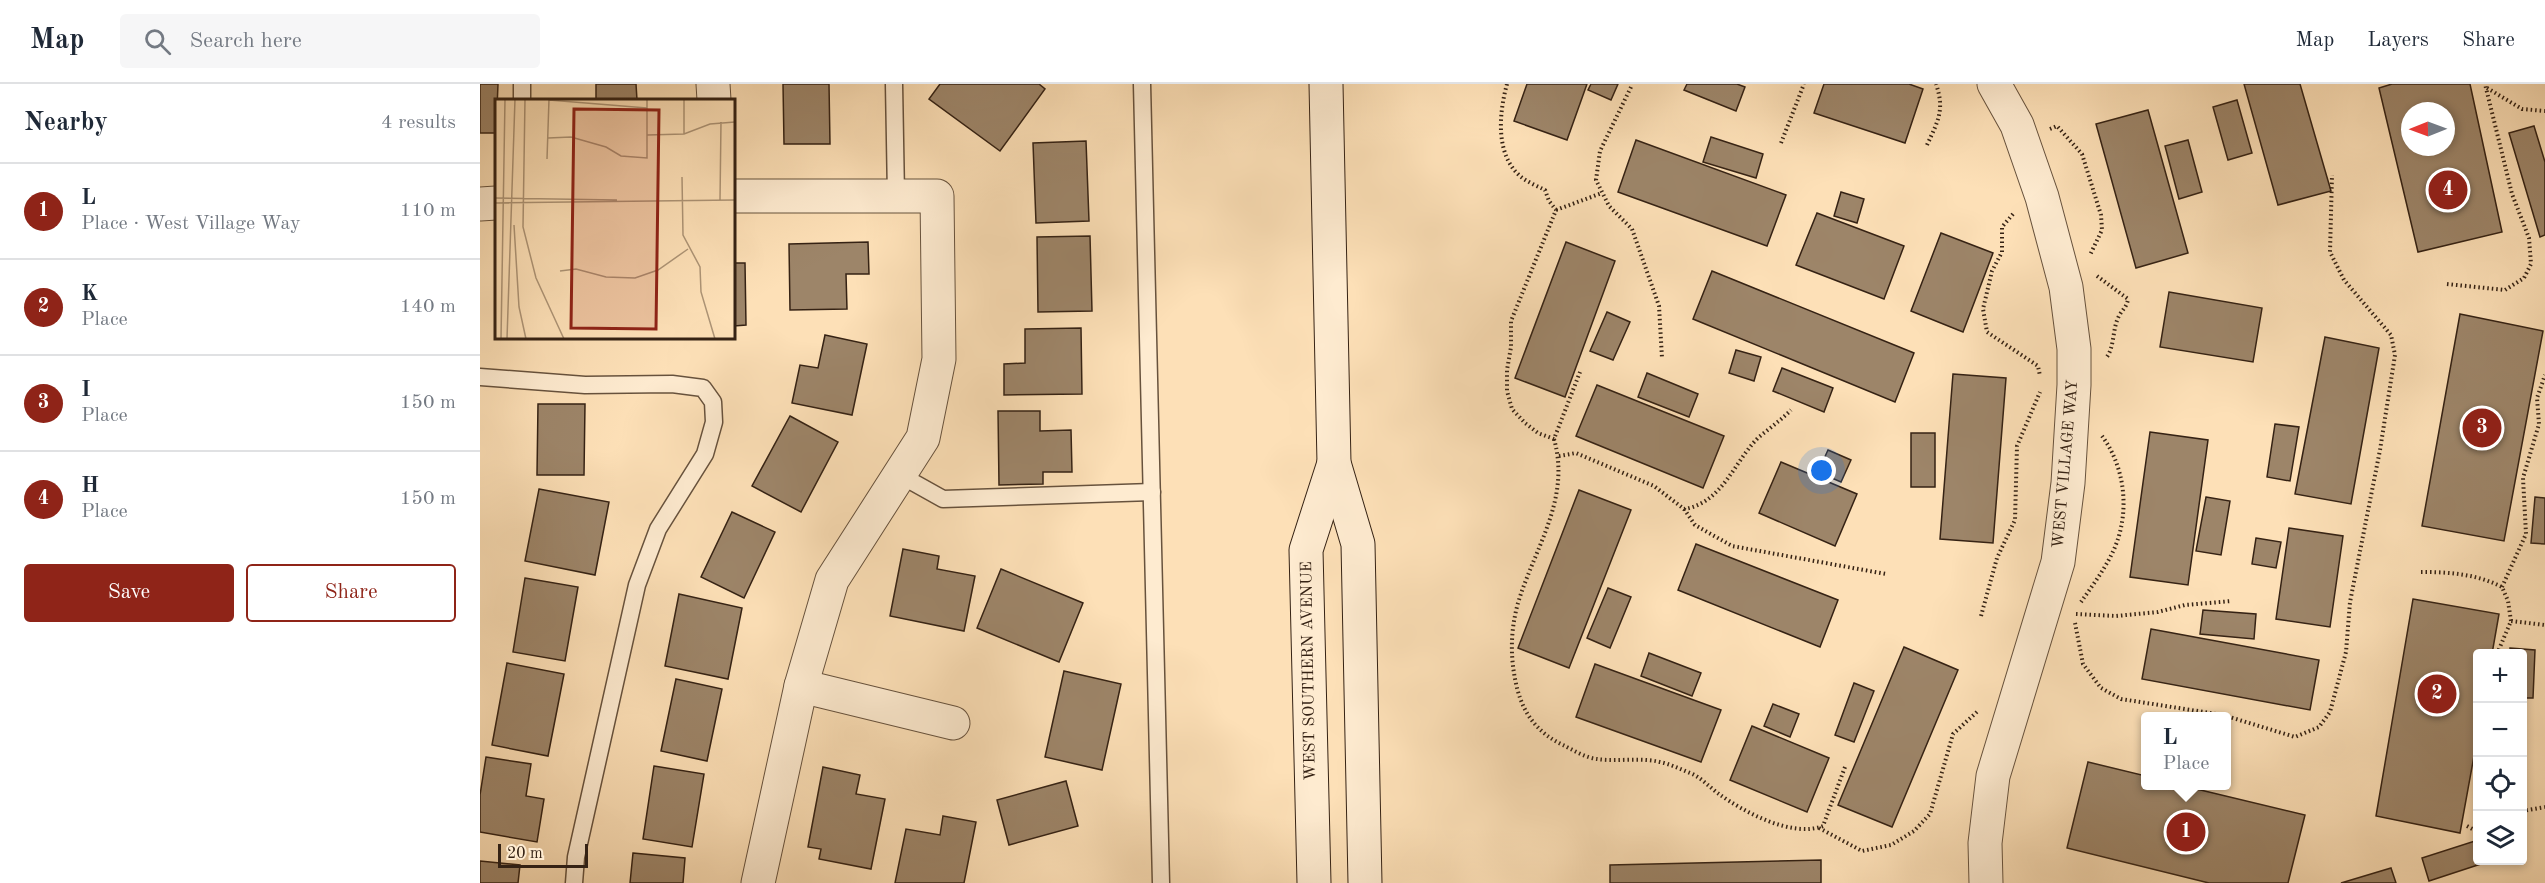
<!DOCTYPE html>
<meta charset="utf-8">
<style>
body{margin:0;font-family:"Old Standard TT",serif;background:#f6f6f7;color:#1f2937}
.controls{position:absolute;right:18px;bottom:18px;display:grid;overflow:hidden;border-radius:6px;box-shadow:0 3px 9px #0003}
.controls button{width:54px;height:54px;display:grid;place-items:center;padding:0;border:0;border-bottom:2px solid #e0e1e3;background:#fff;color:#1f2937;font:30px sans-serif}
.compass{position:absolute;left:1921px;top:18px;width:54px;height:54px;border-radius:50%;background:#fff;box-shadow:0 3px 9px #0003;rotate:269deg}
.scale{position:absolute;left:18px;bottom:15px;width:90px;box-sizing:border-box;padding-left:6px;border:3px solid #352214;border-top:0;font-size:16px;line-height:21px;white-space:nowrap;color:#352214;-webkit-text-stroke:4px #feebd0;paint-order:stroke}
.you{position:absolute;left:1342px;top:387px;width:21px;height:21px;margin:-15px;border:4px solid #fff;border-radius:50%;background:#1a73e8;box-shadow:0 0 0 9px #1a73e833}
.badge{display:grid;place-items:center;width:39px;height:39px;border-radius:50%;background:#8f2418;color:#fff;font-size:20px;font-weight:700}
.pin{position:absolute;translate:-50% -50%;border:3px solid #fff;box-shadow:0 2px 6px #0006}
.popup{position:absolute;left:1661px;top:628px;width:90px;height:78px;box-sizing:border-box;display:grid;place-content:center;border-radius:6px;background:#fff;filter:drop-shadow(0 2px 4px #0005);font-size:20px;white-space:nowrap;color:#747a83}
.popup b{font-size:22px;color:#1f2937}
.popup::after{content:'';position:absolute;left:50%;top:100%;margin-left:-12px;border:12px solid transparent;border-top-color:#fff}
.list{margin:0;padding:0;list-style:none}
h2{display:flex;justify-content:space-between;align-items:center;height:78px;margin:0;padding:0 24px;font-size:26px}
h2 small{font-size:20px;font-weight:400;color:#747a83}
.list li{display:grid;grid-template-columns:39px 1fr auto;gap:18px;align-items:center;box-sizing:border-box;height:96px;padding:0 24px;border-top:2px solid #e0e1e3}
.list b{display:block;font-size:22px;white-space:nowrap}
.list p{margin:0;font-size:20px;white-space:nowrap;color:#747a83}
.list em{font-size:20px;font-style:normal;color:#747a83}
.actions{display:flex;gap:12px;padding:18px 24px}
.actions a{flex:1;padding:14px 0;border:2px solid #8f2418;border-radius:6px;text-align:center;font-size:21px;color:#8f2418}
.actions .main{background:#8f2418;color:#fff}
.icon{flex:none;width:33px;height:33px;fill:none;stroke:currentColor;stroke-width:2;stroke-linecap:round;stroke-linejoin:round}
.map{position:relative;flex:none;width:2065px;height:799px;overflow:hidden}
header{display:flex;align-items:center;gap:36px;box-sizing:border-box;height:84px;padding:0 30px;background:#fff;border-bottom:2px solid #e0e1e3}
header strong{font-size:28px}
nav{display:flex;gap:33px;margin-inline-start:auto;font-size:21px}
.search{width:420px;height:54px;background:#f6f6f7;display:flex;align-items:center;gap:15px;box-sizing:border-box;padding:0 21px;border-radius:6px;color:#747a83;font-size:22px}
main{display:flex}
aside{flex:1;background:#fff}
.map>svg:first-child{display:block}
</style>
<header>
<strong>Map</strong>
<div class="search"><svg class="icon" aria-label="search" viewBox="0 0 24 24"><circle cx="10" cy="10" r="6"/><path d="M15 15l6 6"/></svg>Search here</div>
<nav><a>Map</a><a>Layers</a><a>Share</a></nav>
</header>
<main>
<aside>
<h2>Nearby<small>4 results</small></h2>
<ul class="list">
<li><span class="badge">1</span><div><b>L</b><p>Place · West Village Way</p></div><em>110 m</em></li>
<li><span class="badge">2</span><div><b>K</b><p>Place</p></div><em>140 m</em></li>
<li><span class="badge">3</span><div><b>I</b><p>Place</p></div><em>150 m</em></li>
<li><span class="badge">4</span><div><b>H</b><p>Place</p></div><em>150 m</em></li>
</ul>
<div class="actions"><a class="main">Save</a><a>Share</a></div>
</aside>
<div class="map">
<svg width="2065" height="799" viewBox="0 0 2065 799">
<rect width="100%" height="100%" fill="#fde0b7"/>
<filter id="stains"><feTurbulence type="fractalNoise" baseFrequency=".00333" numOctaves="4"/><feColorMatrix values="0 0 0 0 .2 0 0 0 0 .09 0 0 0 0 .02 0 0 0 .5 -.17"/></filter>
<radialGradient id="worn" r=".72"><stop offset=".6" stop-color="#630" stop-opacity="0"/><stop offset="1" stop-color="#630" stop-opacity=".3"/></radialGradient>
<!-- building -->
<g fill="#9d8569" stroke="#352214" stroke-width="1.5" fill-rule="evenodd">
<polygon points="0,0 18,0 16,49 0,49"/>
<polygon points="116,0 156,0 157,16 116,16"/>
<polygon points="303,0 349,0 350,60 304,60"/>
<polygon points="460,0 559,0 565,5 520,67 449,15"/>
<polygon points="1047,0 1107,0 1087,56 1034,37"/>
<polygon points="1111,0 1138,0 1131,16 1108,6"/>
<polygon points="1207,0 1257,0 1265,3 1256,27 1204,6"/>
<polygon points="1344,0 1429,0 1443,5 1425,59 1334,29"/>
<polygon points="1764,0 1820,0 1851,107 1798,121"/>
<path d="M1912,0H1990L2022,148L1938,168L1899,4ZM1930,27H1966V63H1930Z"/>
<polygon points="1757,16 1772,69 1748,76 1733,23"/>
<polygon points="1668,26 1708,169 1656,184 1616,40"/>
<polygon points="2054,42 2065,78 2065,151 2060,153 2029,49"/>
<polygon points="1231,53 1283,70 1276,94 1223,78"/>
<polygon points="1156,56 1306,111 1287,162 1138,108"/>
<polygon points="1708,56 1722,108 1699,115 1685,62"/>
<polygon points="606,57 609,137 556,139 553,59"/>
<polygon points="1361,108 1384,115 1377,139 1354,132"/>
<polygon points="1337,129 1424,162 1404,215 1316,181"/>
<polygon points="1461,149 1513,169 1483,248 1431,227"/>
<polygon points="610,152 612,227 558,228 557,153"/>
<polygon points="388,158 389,190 366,190 367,225 310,226 309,160"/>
<polygon points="1086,158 1135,177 1085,313 1035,294"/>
<polygon points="254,179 265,179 266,241 254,242"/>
<polygon points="1232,187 1434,269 1415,318 1213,235"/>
<polygon points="1689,208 1782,224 1773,278 1680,263"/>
<polygon points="1127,228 1150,238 1133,276 1110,267"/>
<polygon points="1980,230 2063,247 2024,457 1942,442"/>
<polygon points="601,244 602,310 524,311 524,280 545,279 545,245"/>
<polygon points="345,251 387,260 372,331 312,319 320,281 338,284"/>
<polygon points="1845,253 1899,264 1871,420 1815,410"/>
<polygon points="1256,266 1281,273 1274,297 1249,289"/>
<polygon points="1302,284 1353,304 1344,328 1293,307"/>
<polygon points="1167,289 1218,310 1209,333 1158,313"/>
<polygon points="1473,290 1526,294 1513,459 1460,455"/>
<polygon points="1117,301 1244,352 1223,404 1096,352"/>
<polygon points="58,320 105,320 104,391 57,391"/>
<polygon points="518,327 560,327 560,347 591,346 592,388 563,388 563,400 519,401"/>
<polygon points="310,332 358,358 321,428 272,402"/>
<polygon points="1795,340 1819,343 1810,397 1787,393"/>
<polygon points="1670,348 1728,356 1708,501 1650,493"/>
<rect x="1431" y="349" width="24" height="54"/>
<polygon points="1348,366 1371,376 1361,398 1338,388"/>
<polygon points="1301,378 1377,410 1355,462 1279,429"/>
<polygon points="59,405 129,418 115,491 45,477"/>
<polygon points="1099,406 1151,426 1089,584 1038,564"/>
<polygon points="1726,413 1750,417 1741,471 1716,467"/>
<polygon points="2055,413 2065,414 2065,460 2051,459"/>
<polygon points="252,428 295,448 264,514 221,493"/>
<polygon points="1809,444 1863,452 1850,543 1796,535"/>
<polygon points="1776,454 1801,458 1796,484 1772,480"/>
<polygon points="1216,460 1358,516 1340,563 1198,506"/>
<polygon points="423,465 459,472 457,485 495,492 484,547 410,532"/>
<polygon points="521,485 603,519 579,578 497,544"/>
<polygon points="45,494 98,503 85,577 33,568"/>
<polygon points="1128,504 1151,513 1130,564 1107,554"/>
<polygon points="199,510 262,524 248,595 185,582"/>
<polygon points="1933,515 2019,530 2012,570 1998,570 1998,650 1980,749 1896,732"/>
<polygon points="1723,526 1776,530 1774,555 1720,550"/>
<polygon points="1671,545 1839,576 1830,626 1662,595"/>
<polygon points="1424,563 1478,586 1412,743 1358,721"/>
<polygon points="2030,564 2055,566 2053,614 2042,614 2042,570 2030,570"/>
<polygon points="1169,569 1221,589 1212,612 1161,592"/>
<polygon points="27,579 84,590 68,672 12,661"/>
<polygon points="1115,580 1241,626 1221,678 1096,633"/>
<polygon points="584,587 641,600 622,686 565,673"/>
<polygon points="196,595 242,605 227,677 181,667"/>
<polygon points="1374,599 1394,607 1374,658 1355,651"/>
<polygon points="1293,620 1319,630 1310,653 1284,642"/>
<polygon points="1272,642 1349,674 1327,728 1250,696"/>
<polygon points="6,673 51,680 46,712 64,715 57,758 0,748 0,711"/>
<polygon points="1608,678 1666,692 1666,702 1704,702 1825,731 1808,799 1729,799 1587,764"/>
<polygon points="174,682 224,690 212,763 163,755"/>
<polygon points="343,683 380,691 376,710 405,715 391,785 339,775 341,765 328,763"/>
<polygon points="586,697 598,742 529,761 517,716"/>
<polygon points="463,732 496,738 484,799 415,799 426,745 460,751"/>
<polygon points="1998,756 1998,776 2013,776 1949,797 1942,774"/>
<polygon points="153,769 205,774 203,799 150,799"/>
<polygon points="1341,776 1341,799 1130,799 1130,781"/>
<polygon points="0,777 40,781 38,799 0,799"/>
<polygon points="1911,784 1916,799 1861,799"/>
</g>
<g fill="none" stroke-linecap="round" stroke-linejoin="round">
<defs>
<g id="service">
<polyline points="42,0 42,16"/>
<polyline points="414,0 416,112"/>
<polyline points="662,0 681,799"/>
<polyline points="0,293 105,301 192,300 223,304 233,318 234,338 225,370 178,445 157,501 96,773 94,799"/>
<polyline points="420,391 463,415 672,408"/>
</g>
<g id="minor">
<polyline points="233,0 234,16"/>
<polyline points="254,112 457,112 459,275 443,354 352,496 321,602 278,799"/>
<polyline points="0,120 16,119"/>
<polyline points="321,602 473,639"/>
<polyline points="1506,799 1505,759 1513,692 1578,478 1588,399 1594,301 1594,265 1586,203 1562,113 1537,41 1514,0"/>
</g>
<g id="secondary">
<polyline points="846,0 854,379 878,460 885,799"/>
<polyline points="834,799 826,466 854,379"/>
</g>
</defs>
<!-- service casing -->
<use href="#service" stroke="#67523d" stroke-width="19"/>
<!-- minor casing -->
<use href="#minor" stroke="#67523d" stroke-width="35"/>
<!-- secondary casing -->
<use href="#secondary" stroke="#352214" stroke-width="35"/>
<!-- path -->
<g stroke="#352214" stroke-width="4" stroke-dasharray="1.5 3" stroke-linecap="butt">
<path d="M1027,0C1019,29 1015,70 1040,92C1047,98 1057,102 1065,106L1069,117L1076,126L1031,237V263L1027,286V307L1032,325L1045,339L1058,349L1074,355L1100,288"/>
<polyline points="1151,3 1120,67 1116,96 1129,122 1152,145 1179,222 1182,274"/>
<polyline points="2007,4 2042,25 2065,27"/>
<polyline points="1570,45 1577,42 1602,70 1621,131 1622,146 1610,171"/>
<polyline points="1301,59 1324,0"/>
<path d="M1447,61C1458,37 1465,26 1456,0"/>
<polyline points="1076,126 1122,109"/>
<polyline points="1533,130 1522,143 1522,168 1512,187 1503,225 1507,248 1558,282 1560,292"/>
<path d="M1617,192L1648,215C1647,223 1642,226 1639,232C1632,245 1635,263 1626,274"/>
<polyline points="1967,200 2025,206 2044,194 2051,180 2049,154 2032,110 2005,0"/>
<path d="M1074,355C1091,415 1055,463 1038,519C1030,548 1030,575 1037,604C1044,631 1058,649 1083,661C1093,666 1106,674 1117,675C1137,678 1160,673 1180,678C1190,680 1200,685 1210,689C1221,693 1229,703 1239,710C1264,728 1312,754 1343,742L1365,683"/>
<path d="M1079,372L1096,369L1174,402L1204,425C1243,419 1254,377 1279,353C1290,344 1301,336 1311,326"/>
<polyline points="1204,425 1215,441 1252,462 1406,490"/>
<path d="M1941,488C1969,488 1997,490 2022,503L2028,517L2031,537"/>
<polyline points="2022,503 2046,450 2043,394 2059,340 2057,314 2065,291"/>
<path d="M1601,518C1613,501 1627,482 1635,463C1650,427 1645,383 1622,352"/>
<polyline points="1596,530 1636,532 1678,528 1705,521 1752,517"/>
<polyline points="1501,532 1517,474 1535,436 1537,362 1560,308"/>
<polyline points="1595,539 1603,580 1621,604 1641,615 1743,631 1815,653 1839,643 1850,628 1866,568 1870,518 1900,366 1915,271 1911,251 1864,196 1850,168 1852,91"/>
<polyline points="2017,570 2031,537 2065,541"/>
<polyline points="2042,727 2065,723"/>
<polyline points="2042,732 2042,736"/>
<polyline points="1987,742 1998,748"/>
<polyline points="1339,744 1382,767 1411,761 1434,747 1450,730 1473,650 1499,626"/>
</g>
<!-- service -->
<use href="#service" stroke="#feebd0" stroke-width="16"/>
<!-- minor -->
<use href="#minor" stroke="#feebd0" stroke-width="33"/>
<!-- secondary -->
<use href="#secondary" stroke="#feebd0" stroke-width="33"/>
</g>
<g text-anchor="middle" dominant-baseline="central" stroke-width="4.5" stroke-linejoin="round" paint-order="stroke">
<!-- street labels -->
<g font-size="16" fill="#352214" stroke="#feebd0">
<text transform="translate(1586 380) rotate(-85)">WEST VILLAGE WAY</text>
<text transform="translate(829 587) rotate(-91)">WEST SOUTHERN AVENUE</text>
</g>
</g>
<!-- overview -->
<g transform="translate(15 15)">
<rect width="240" height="240" fill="#fde0b7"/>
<path fill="none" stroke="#ad9476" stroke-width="1.5" d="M30,0L28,128L41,179L69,240M54,1L152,9M189,35V0M152,36L189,35L215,25L240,23M53,39L76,38L111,48L126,57L152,59V0M52,60L54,0M187,78L188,136L205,168L206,193L220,240M0,99L122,101M225,101L226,23M0,104L240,101M19,126L24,208L31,240M65,172L81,170L111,178L140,179L163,171L193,150M6,240L10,0M12,240L20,0"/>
<path fill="#8f2418" fill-opacity="0.15" stroke="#8f2418" stroke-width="3" d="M79,10L164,11L161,230L76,229Z"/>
<rect width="240" height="240" fill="none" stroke="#352214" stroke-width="3"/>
</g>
<rect width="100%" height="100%" filter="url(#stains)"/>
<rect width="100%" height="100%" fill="url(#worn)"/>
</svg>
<div class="controls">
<button>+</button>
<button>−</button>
<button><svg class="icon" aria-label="locate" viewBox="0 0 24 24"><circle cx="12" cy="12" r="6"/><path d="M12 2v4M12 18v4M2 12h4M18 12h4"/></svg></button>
<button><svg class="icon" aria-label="layers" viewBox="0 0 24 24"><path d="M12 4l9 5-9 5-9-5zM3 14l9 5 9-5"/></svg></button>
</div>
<svg class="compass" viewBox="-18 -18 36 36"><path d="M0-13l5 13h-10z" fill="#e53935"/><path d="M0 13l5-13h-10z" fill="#747a83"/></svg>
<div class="scale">20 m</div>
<div class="you"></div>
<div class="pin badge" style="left:1706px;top:748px">1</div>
<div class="popup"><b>L</b>Place</div>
<div class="pin badge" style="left:1957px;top:610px">2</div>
<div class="pin badge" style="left:2002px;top:344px">3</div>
<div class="pin badge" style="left:1968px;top:106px">4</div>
</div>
</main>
